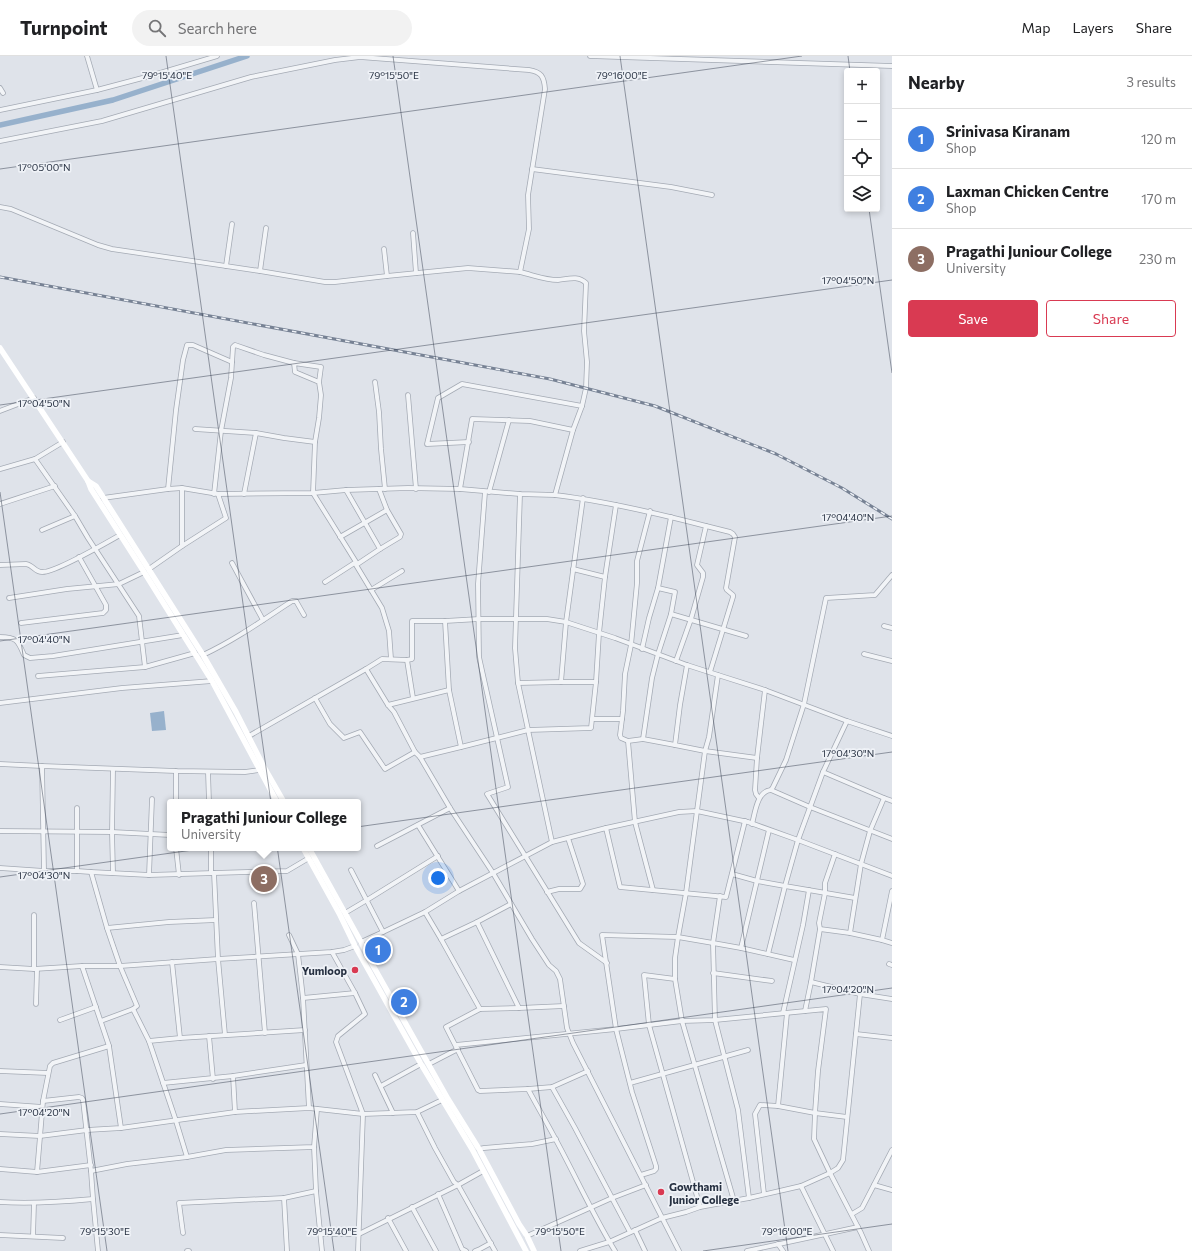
<!DOCTYPE html>
<meta charset="utf-8">
<style>
body{margin:0;font-family:Commissioner,sans-serif;background:#f2f2f2;color:#202124}
.controls{position:absolute;right:12px;top:12px;display:grid;overflow:hidden;border-radius:4px;box-shadow:0 2px 6px #0003}
.controls button{width:36px;height:36px;display:grid;place-items:center;padding:0;border:0;border-bottom:1px solid #e0e0e0;background:#fff;color:#202124;font:20px sans-serif}
.you{position:absolute;left:438px;top:822px;width:14px;height:14px;margin:-10px;border:3px solid #fff;border-radius:50%;background:#1a73e8;box-shadow:0 0 0 6px #1a73e833}
.badge{display:grid;place-items:center;width:26px;height:26px;border-radius:50%;background:#d93a52;color:#fff;font-size:13px;font-weight:700}
.pin{position:absolute;translate:-50% -50%;border:2px solid #fff;box-shadow:0 1px 4px #0006}
.popup{position:absolute;left:167px;top:743px;width:194px;height:52px;box-sizing:border-box;display:grid;place-content:center;border-radius:4px;background:#fff;filter:drop-shadow(0 1px 3px #0005);font-size:13px;white-space:nowrap;color:#757577}
.popup b{font-size:15px;color:#202124}
.popup::after{content:'';position:absolute;left:50%;top:100%;margin-left:-8px;border:8px solid transparent;border-top-color:#fff}
.list{margin:0;padding:0;list-style:none}
h2{display:flex;justify-content:space-between;align-items:center;height:52px;margin:0;padding:0 16px;font-size:17px}
h2 small{font-size:13px;font-weight:400;color:#757577}
.list li{display:grid;grid-template-columns:26px 1fr auto;gap:12px;align-items:center;box-sizing:border-box;height:60px;padding:0 16px;border-top:1px solid #e0e0e0}
.list b{display:block;font-size:15px;white-space:nowrap}
.list p{margin:0;font-size:13px;white-space:nowrap;color:#757577}
.list em{font-size:13px;font-style:normal;color:#757577}
.actions{display:flex;gap:8px;padding:12px 16px}
.actions a{flex:1;padding:9px 0;border:1px solid #d93a52;border-radius:4px;text-align:center;font-size:14px;color:#d93a52}
.actions .main{background:#d93a52;color:#fff}
.icon{flex:none;width:22px;height:22px;fill:none;stroke:currentColor;stroke-width:2;stroke-linecap:round;stroke-linejoin:round}
.map{position:relative;flex:none;width:892px;height:1195px;overflow:hidden}
header{display:flex;align-items:center;gap:24px;box-sizing:border-box;height:56px;padding:0 20px;background:#fff;border-bottom:1px solid #e0e0e0}
header strong{font-size:19px}
nav{display:flex;gap:22px;margin-inline-start:auto;font-size:14px}
.search{width:280px;height:36px;background:#f2f2f2;display:flex;align-items:center;gap:10px;box-sizing:border-box;padding:0 14px;border-radius:22px;color:#757577;font-size:15px}
main{display:flex}
aside{flex:1;background:#fff}
.map>svg:first-child{display:block}
</style>
<header>
<strong>Turnpoint</strong>
<div class="search"><svg class="icon" aria-label="search" viewBox="0 0 24 24"><circle cx="10" cy="10" r="6"/><path d="M15 15l6 6"/></svg>Search here</div>
<nav><a>Map</a><a>Layers</a><a>Share</a></nav>
</header>
<main>
<div class="map">
<svg width="892" height="1195" viewBox="0 0 892 1195">
<rect width="100%" height="100%" fill="#dfe3ea"/>
<!-- water -->
<polygon fill="#97b1cc" points="164,655 166,674 152,675 150,657"/>
<g fill="none" stroke-linecap="round" stroke-linejoin="round">
<!-- canal -->
<polyline stroke="#97b1cc" stroke-width="5.5" points="0,69 113,44 247,0"/>
<defs>
<g id="minor">
<polyline points="87,0 97,34"/>
<polyline points="590,0 892,10"/>
<polyline points="0,32 3,37"/>
<polyline points="0,54 97,34 150,20 217,0"/>
<path d="M0,85L102,65L251,21L335,4L360,1L529,14C541,16 544,20 545,33L528,139L529,173L520,216L468,212L387,220L335,226H325L260,215L112,193L98,189L11,153L0,151"/>
<polyline points="532,113 671,131 712,139"/>
<polyline points="413,177 416,217"/>
<polyline points="384,193 387,220"/>
<polyline points="226,210 232,168"/>
<polyline points="260,215 266,172"/>
<path d="M520,216C533,219 545,224 558,224C568,223 578,219 586,227L584,275L587,306L586,332L582,350"/>
<polyline points="319,326 295,316 294,307 321,311 319,326 321,339 319,362 315,386 313,437 356,506 325,526"/>
<polyline points="375,326 379,356 381,393 385,433"/>
<polyline points="408,339 416,433"/>
<polyline points="0,355 34,342"/>
<polyline points="195,373 256,377"/>
<path d="M469,386L427,388L438,342L462,328L582,350L573,374L555,439C606,445 656,457 706,470L697,509L703,517V521L691,563L676,605"/>
<polyline points="35,403 75,460 88,482 139,560 145,611"/>
<polyline points="0,413 35,403 63,386"/>
<polyline points="182,432 182,490 226,462 218,438"/>
<polyline points="168,433 176,354 183,304 187,289 193,289 232,306"/>
<polyline points="379,433 387,454 401,478 400,481 380,493"/>
<polyline points="460,433 472,363 530,365 573,374"/>
<polyline points="346,434 380,493 356,509 382,552 389,575 391,603"/>
<polyline points="485,436 478,528 479,601 508,731 487,738 579,887 607,907"/>
<polyline points="489,436 509,364"/>
<polyline points="214,438 221,375 231,322 233,291 235,289 264,299 294,307"/>
<polyline points="244,438 256,377 284,382 315,386"/>
<polyline points="520,438 515,592 518,627 552,786"/>
<polyline points="103,442 168,433 182,432 218,438 313,437 346,434 408,432 460,433 520,438 555,439"/>
<polyline points="583,442 566,566 561,626 596,626"/>
<polyline points="0,448 55,430"/>
<polyline points="706,470 730,476 733,478 735,481 726,532 727,534 733,539 733,541 710,616"/>
<polyline points="42,474 75,460"/>
<polyline points="340,481 387,454"/>
<polyline points="232,507 263,564"/>
<path d="M0,509L26,508C33,509 35,516 42,516C54,517 106,487 120,479"/>
<polyline points="149,513 182,490"/>
<polyline points="573,513 605,521"/>
<polyline points="658,532 671,461"/>
<polyline points="371,534 402,515"/>
<polyline points="9,542 67,533 119,528 144,516"/>
<polyline points="671,558 746,580"/>
<polyline points="445,565 449,634 461,691 528,674 591,672 596,626 599,577 605,521 616,449"/>
<polyline points="21,567 103,557 106,554 106,549 79,501"/>
<polyline points="884,570 892,572"/>
<path d="M0,581C17,581 18,585 24,599L30,602L53,600L183,579"/>
<polyline points="642,593 649,562 658,532 675,536 671,558 658,598 652,622 643,683 675,689"/>
<polyline points="864,598 892,605"/>
<path d="M203,599C235,584 263,564 292,545H296L304,559"/>
<polyline points="407,604 413,642"/>
<polyline points="687,609 680,649 675,689 705,695 757,702"/>
<polyline points="366,613 382,603 407,604 412,603 412,565 445,565 479,563 547,563 566,566 615,582 687,609 718,619 709,681 705,695 686,837 678,881 713,887 715,964 738,1054 749,1142"/>
<polyline points="718,619 765,634 847,665"/>
<polyline points="38,620 145,611 195,597"/>
<polyline points="518,627 561,626"/>
<polyline points="315,642 330,668 344,682 360,676 385,713 415,696"/>
<polyline points="0,647 122,632 212,625"/>
<polyline points="388,649 449,634"/>
<polyline points="593,663 622,663"/>
<polyline points="249,680 366,613 388,649 394,656 415,696 420,701 450,752 493,817 532,883 549,909 556,915 560,923 567,972 573,987 679,1195"/>
<polyline points="643,683 628,685 621,682 620,679 623,655 625,618 631,589 637,527 637,505 650,455"/>
<polyline points="628,685 635,766 653,834"/>
<polyline points="420,701 461,691"/>
<polyline points="0,708 42,710"/>
<polyline points="208,716 209,746"/>
<polyline points="823,716 798,784 785,830 855,842"/>
<polyline points="771,734 810,751 892,783"/>
<polyline points="759,742 756,738 755,734 757,702 765,634"/>
<polyline points="884,742 892,745"/>
<polyline points="176,746 176,715"/>
<path d="M752,768C755,757 757,735 771,734L773,731L786,704L804,648L826,542L875,539L892,519"/>
<polyline points="418,769 459,835"/>
<polyline points="606,772 679,756 697,755 748,766 798,784 892,820"/>
<polyline points="0,775 112,776 170,779"/>
<polyline points="377,790 450,752"/>
<polyline points="176,792 179,819"/>
<polyline points="211,792 211,817"/>
<polyline points="0,812 44,815"/>
<polyline points="351,814 383,876"/>
<polyline points="77,815 77,752"/>
<polyline points="91,816 77,815 44,815 42,710 176,715 245,716 259,714"/>
<polyline points="113,817 112,776 113,713"/>
<polyline points="732,818 757,825 785,830 768,898"/>
<polyline points="149,819 152,743"/>
<polyline points="892,835 882,884 892,887"/>
<polyline points="547,836 559,833 580,833 583,828 568,782"/>
<polyline points="720,840 713,887 741,892 794,904"/>
<polyline points="254,847 265,977"/>
<polyline points="425,856 441,883"/>
<polyline points="345,857 367,844 438,800"/>
<polyline points="477,866 511,848"/>
<polyline points="107,872 169,866 216,864"/>
<polyline points="820,873 850,877 861,808 870,775 884,742 823,716 847,665 892,680"/>
<polyline points="850,877 882,884"/>
<polyline points="289,879 298,898 303,942 309,1052"/>
<polyline points="361,886 383,876 425,856 459,835 552,786 606,772 620,831 726,841 745,765"/>
<polyline points="741,892 769,774"/>
<polyline points="172,906 180,982"/>
<polyline points="889,908 892,909"/>
<polyline points="0,911 34,913 82,910"/>
<polyline points="34,913 34,859"/>
<polyline points="713,917 772,925"/>
<polyline points="811,926 860,938 892,943"/>
<polyline points="303,942 355,937"/>
<polyline points="36,948 37,913"/>
<path d="M564,950L519,952L477,866L441,883L480,953L446,971L478,1034L480,1035L528,1033C537,1050 547,1067 556,1084C576,1121 593,1159 615,1195"/>
<polyline points="133,953 149,985"/>
<polyline points="480,953 519,952"/>
<polyline points="805,955 811,926 820,873 819,867 825,837 825,827 835,798"/>
<polyline points="783,957 803,869 809,834"/>
<polyline points="60,964 96,951"/>
<polyline points="101,965 133,953 137,950 120,910 107,872 91,816 149,819 214,817"/>
<polyline points="305,974 180,982 149,985 176,1065 187,1101 226,1094 314,1091 317,1053"/>
<polyline points="856,978 892,982"/>
<polyline points="225,979 218,903 332,896 344,894 355,890"/>
<polyline points="209,980 213,1023"/>
<polyline points="456,989 616,973 682,965 715,964 826,953 818,1015 815,1057 814,1083 830,1117 861,1177 869,1195"/>
<polyline points="429,1008 458,993"/>
<polyline points="0,1015 48,1017"/>
<polyline points="375,1019 393,1057"/>
<polyline points="233,1020 235,1056"/>
<polyline points="163,1027 233,1020 306,1009"/>
<polyline points="630,1027 748,994"/>
<polyline points="381,1030 421,1008"/>
<polyline points="552,1031 575,1072 630,1176"/>
<polyline points="528,1033 552,1031 588,1015"/>
<polyline points="43,1045 79,1041 82,1042 83,1044 91,1115 93,1143 98,1195"/>
<polyline points="0,1048 42,1051"/>
<polyline points="778,1050 787,957"/>
<polyline points="417,1056 435,1092 454,1126 458,1129 483,1115"/>
<polyline points="121,1072 109,990 82,910 120,910 218,903 214,817 287,815 309,802"/>
<polyline points="0,1078 40,1080 87,1074 121,1072 235,1056 309,1052 363,1058 336,986 338,980 365,958 355,937 332,896"/>
<polyline points="314,1091 316,1135"/>
<polyline points="479,1093 484,1092 532,1088 556,1083"/>
<polyline points="0,1113 37,1116 91,1109"/>
<polyline points="91,1115 127,1108 187,1101"/>
<polyline points="37,1116 43,1045 50,1010 53,1007 109,990"/>
<polyline points="641,1119 654,1115 656,1113 656,1110 632,1036 616,973 602,879 678,881 675,902 675,923"/>
<polyline points="874,1129 892,1134"/>
<polyline points="801,1130 833,1195"/>
<polyline points="438,1138 462,1193 466,1195"/>
<polyline points="764,1138 755,1058 760,1049 778,1050 815,1057 847,1061"/>
<polyline points="284,1142 316,1135 322,1195"/>
<path d="M0,1146C31,1148 61,1146 93,1143"/>
<polyline points="412,1151 436,1195"/>
<polyline points="700,1151 649,969 644,919 675,923 682,965 734,1145"/>
<polyline points="852,1158 862,1152 892,1094"/>
<polyline points="388,1162 406,1195"/>
<polyline points="635,1174 645,1195"/>
<polyline points="183,1177 179,1147 284,1142 287,1195"/>
<polyline points="321,1178 359,1178 458,1129 495,1195"/>
<polyline points="0,1179 63,1182"/>
<polyline points="33,1180 34,1147"/>
<polyline points="527,1180 612,1142 646,1129"/>
<polyline points="778,1188 783,1195"/>
<polyline points="187,1195 189,1195"/>
<polyline points="358,1195 363,1058 417,1056 442,1044"/>
<polyline points="475,1195 480,1193 491,1187"/>
<polyline points="580,1195 609,1186 662,1162 686,1156 700,1151 749,1142 801,1130 830,1117 838,1112 843,1104 860,938"/>
<polyline points="747,1195 858,1171"/>
</g>
</defs>
<!-- minor casing -->
<use href="#minor" stroke="#a4aab4" stroke-width="5.5"/>
<!-- minor -->
<use href="#minor" stroke="#f2f4f7" stroke-width="4"/>
<!-- secondary -->
<g stroke="#fff" stroke-width="5.5">
<polyline points="0,292 88,425 91,433 144,516 212,625 277,746"/>
<polyline points="88,425 96,430 203,599 236,656 264,711 284,746"/>
<polyline points="303,792 340,859 355,890 421,1008 472,1093 526,1195"/>
<polyline points="309,792 361,886 371,906 448,1043 479,1093 519,1168 527,1180 534,1195"/>
</g>
<defs>
<polyline id="rail" points="0,221 550,323 655,350 776,398 842,432 892,463"/>
</defs>
<!-- rail casing -->
<use href="#rail" stroke="#778294" stroke-width="3"/>
<!-- rail -->
<use href="#rail" stroke="#eff2f7" stroke-width="1.5" stroke-dasharray="4.5" stroke-linecap="butt"/>
</g>
<!-- ticks -->
<path fill="none" stroke="#273142" stroke-width="1" stroke-opacity="0.45" d="M166,0L334,1195M393,0L561,1195M620,0L788,1195M848,0L850,15M0,113L802,0M869,153L892,317M0,349L892,224M0,436L107,1195M0,585L892,460M0,821L892,696M0,1058L892,932M703,1195L892,1168"/>
<!-- markers -->
<g fill="#d93a52" stroke="#eff2f7" stroke-width="1.5">
<circle cx="355" cy="914" r="4"/>
<circle cx="661" cy="1136" r="4"/>
</g>
<g text-anchor="middle" dominant-baseline="central" stroke-width="3.5" stroke-linejoin="round" paint-order="stroke">
<!-- poi labels -->
<g font-size="11" font-weight="bold" fill="#273142" stroke="#eff2f7" text-anchor="end">
<text x="347" y="914">Yumloop</text>
<text x="669" y="1130" text-anchor="start">Gowthami<tspan x="669" dy="13">Junior College</tspan></text>
</g>
</g>
<g font-size="10" text-anchor="middle" fill="#273142" stroke="#eff2f7" stroke-width="3.5" stroke-linejoin="round" paint-order="stroke">
<text x="167" y="23">79°15'40"E</text>
<text x="394" y="23">79°15'50"E</text>
<text x="622" y="23">79°16'00"E</text>
<text x="44" y="115">17°05'00"N</text>
<text x="848" y="228">17°04'50"N</text>
<text x="44" y="351">17°04'50"N</text>
<text x="848" y="465">17°04'40"N</text>
<text x="44" y="587">17°04'40"N</text>
<text x="848" y="701">17°04'30"N</text>
<text x="44" y="823">17°04'30"N</text>
<text x="848" y="937">17°04'20"N</text>
<text x="44" y="1060">17°04'20"N</text>
<text x="105" y="1179">79°15'30"E</text>
<text x="332" y="1179">79°15'40"E</text>
<text x="560" y="1179">79°15'50"E</text>
<text x="787" y="1179">79°16'00"E</text>
</g>
</svg>
<div class="controls">
<button>+</button>
<button>−</button>
<button><svg class="icon" aria-label="locate" viewBox="0 0 24 24"><circle cx="12" cy="12" r="6"/><path d="M12 2v4M12 18v4M2 12h4M18 12h4"/></svg></button>
<button><svg class="icon" aria-label="layers" viewBox="0 0 24 24"><path d="M12 4l9 5-9 5-9-5zM3 14l9 5 9-5"/></svg></button>
</div>
<div class="you"></div>
<div class="pin badge" style="left:378px;top:894px;background:#3f7fe0">1</div>
<div class="pin badge" style="left:404px;top:946px;background:#3f7fe0">2</div>
<div class="pin badge" style="left:264px;top:823px;background:#8d6e63">3</div>
<div class="popup"><b>Pragathi Juniour College</b>University</div>
</div>
<aside>
<h2>Nearby<small>3 results</small></h2>
<ul class="list">
<li><span class="badge" style="background:#3f7fe0">1</span><div><b>Srinivasa Kiranam</b><p>Shop</p></div><em>120 m</em></li>
<li><span class="badge" style="background:#3f7fe0">2</span><div><b>Laxman Chicken Centre</b><p>Shop</p></div><em>170 m</em></li>
<li><span class="badge" style="background:#8d6e63">3</span><div><b>Pragathi Juniour College</b><p>University</p></div><em>230 m</em></li>
</ul>
<div class="actions"><a class="main">Save</a><a>Share</a></div>
</aside>
</main>
